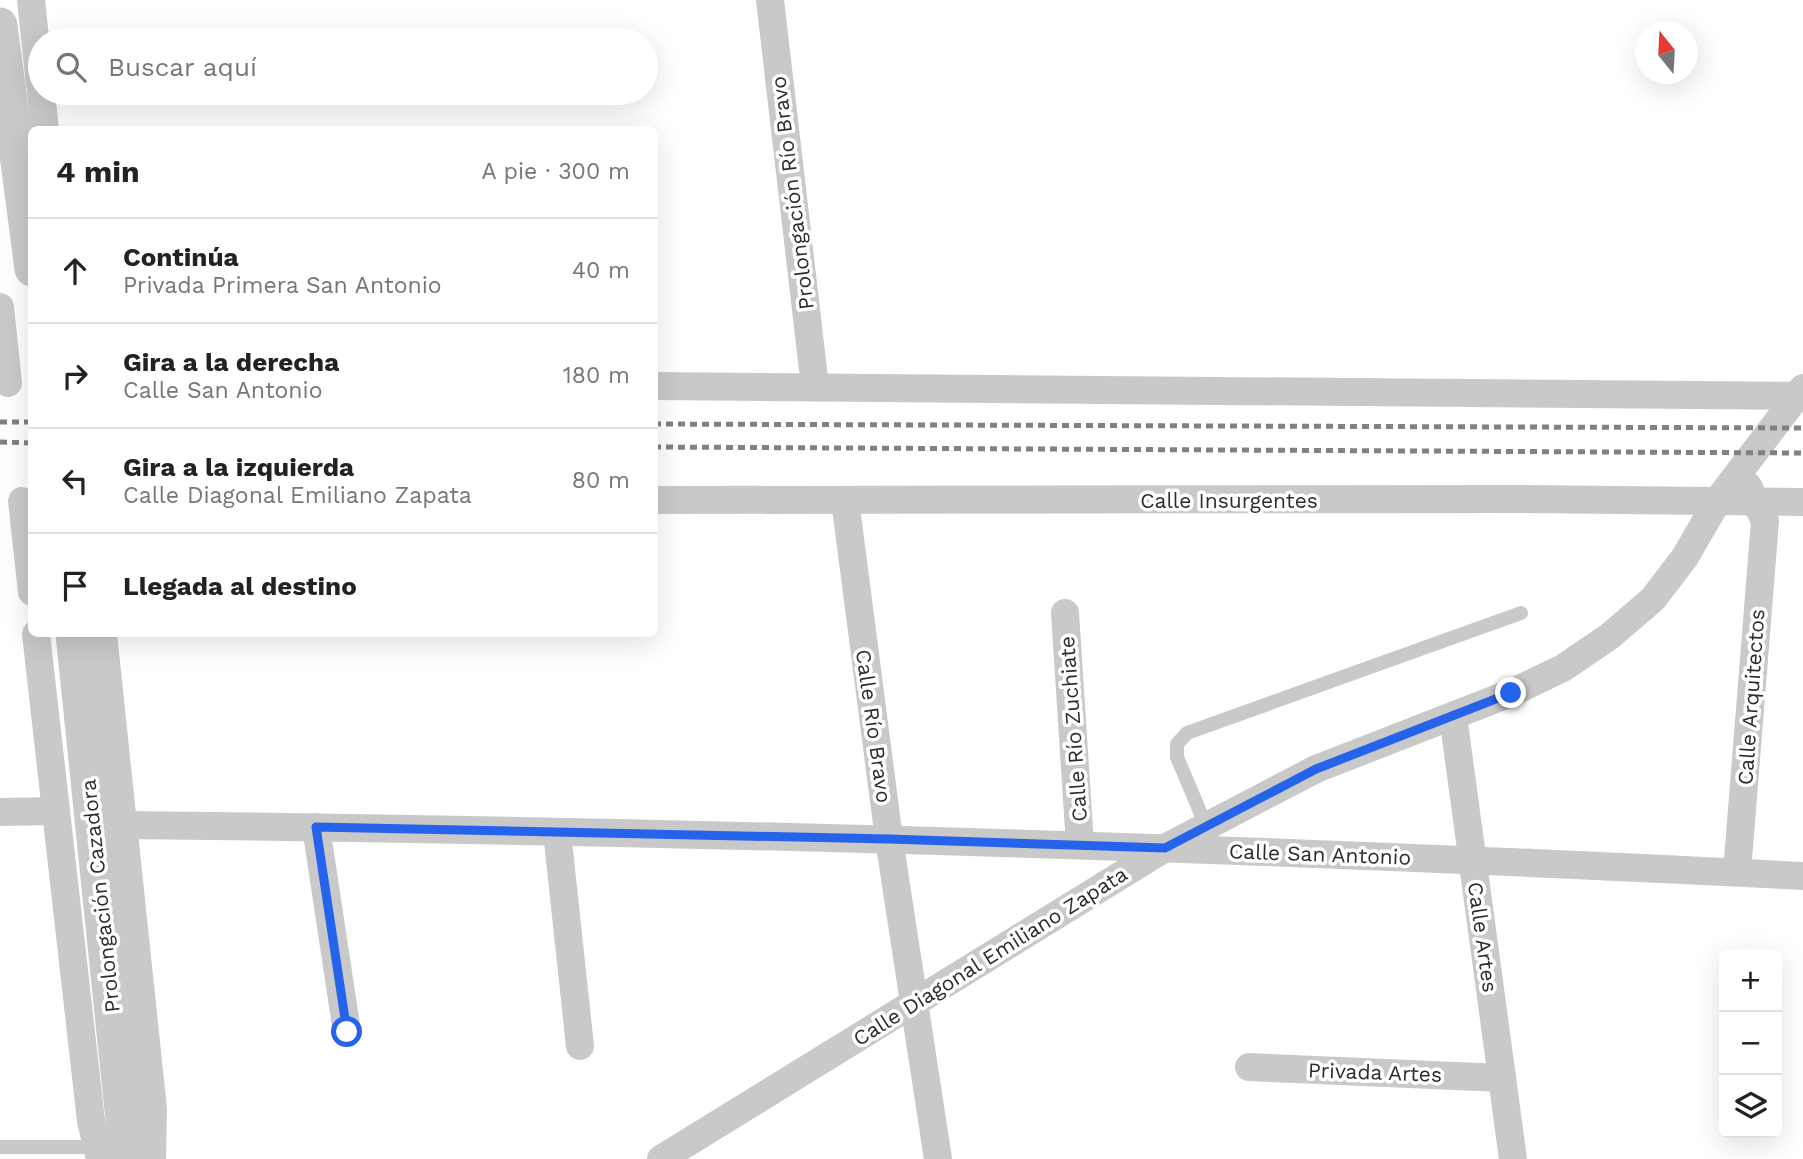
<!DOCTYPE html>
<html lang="es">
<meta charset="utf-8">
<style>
body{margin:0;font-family:"Work Sans",sans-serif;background:#f6f6f6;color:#222}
.controls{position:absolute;right:21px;bottom:21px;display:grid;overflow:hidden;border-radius:10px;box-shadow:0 7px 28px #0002}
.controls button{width:63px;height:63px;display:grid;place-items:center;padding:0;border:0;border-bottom:2px solid #e0e0e0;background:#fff;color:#222;font:35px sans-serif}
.compass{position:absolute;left:1635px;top:21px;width:63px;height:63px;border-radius:50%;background:#fff;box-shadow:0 7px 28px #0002;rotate:342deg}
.stop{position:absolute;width:21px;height:21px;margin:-16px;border:5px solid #2563eb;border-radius:50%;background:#fff}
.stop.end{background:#2563eb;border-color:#fff;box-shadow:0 2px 7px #0008}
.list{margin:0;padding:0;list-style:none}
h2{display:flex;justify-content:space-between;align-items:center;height:91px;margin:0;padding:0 28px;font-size:30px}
h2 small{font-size:23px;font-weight:400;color:#767676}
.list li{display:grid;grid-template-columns:46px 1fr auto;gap:21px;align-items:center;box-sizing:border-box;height:105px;padding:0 28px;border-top:2px solid #e0e0e0}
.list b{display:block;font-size:26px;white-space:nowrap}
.list p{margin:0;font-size:23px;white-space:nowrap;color:#767676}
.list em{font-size:23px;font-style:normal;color:#767676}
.icon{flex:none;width:38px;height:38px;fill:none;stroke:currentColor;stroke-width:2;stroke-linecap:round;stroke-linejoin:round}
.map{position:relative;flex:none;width:1803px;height:1159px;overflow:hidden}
.search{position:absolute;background:#fff;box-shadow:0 7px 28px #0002;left:28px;top:28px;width:630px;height:77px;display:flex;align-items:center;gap:18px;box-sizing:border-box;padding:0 24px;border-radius:38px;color:#767676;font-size:26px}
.panel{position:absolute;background:#fff;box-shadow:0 7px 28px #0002;left:28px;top:126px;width:630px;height:511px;border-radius:10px}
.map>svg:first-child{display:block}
</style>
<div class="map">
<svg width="1803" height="1159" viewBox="0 0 1803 1159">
<rect width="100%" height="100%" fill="#fff"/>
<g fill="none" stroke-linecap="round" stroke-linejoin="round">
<!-- service -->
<g stroke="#c9c9c9" stroke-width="14">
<polyline points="1206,826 1177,757 1177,744 1187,733 1521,613"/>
<polyline points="0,1147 97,1147"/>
</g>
<!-- minor -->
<g stroke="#c9c9c9" stroke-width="28">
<polyline points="31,0 40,85"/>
<polyline points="770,0 815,387"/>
<polyline points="41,93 45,130"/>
<polyline points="0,307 8,383"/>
<polyline points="654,386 1803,396"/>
<polyline points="654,500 1526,499 1803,502"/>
<polyline points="845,500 889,839 938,1159"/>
<polyline points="22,501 32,592"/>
<polyline points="1065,613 1080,845"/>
<polyline points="36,634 91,1121 100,1159"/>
<polyline points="103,634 153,1109 152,1159"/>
<polyline points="1453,716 1513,1159"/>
<polyline points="0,812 56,811"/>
<path d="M123,825C683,831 1243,847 1803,876"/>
<polyline points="316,827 347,1032"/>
<polyline points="557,832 580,1046"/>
<polyline points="1737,872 1765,521 1748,486"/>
<polyline points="1249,1067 1502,1078"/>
<polyline points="661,1159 1165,848 1316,769 1511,693 1563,668 1610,636 1653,599 1685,557 1718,500 1803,388"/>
</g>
<!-- tertiary -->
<g stroke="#c9c9c9" stroke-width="35">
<polyline points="0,25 32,269"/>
<polyline points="73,634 127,1159"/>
</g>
<!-- rail -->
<g stroke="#818181" stroke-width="5" stroke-dasharray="7 5" stroke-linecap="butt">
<polyline points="0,422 32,422"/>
<polyline points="654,424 1803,428"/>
<polyline points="0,442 32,443"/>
<polyline points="654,447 1803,453"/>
</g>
</g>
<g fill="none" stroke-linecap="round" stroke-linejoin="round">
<!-- route -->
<polyline stroke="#2563eb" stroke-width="9" points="347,1032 316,827 889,839 1165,848 1316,769 1511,693"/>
</g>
<g text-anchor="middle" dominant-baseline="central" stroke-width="7" stroke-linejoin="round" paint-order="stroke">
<!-- street labels -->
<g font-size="21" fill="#2c2c2c" stroke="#fff">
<text transform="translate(792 193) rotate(-97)">Prolongación Río Bravo</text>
<text x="1229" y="500">Calle Insurgentes</text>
<text transform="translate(1751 697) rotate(-86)">Calle Arquitectos</text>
<text transform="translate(874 726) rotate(82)">Calle Río Bravo</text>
<text transform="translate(1073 729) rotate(-94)">Calle Río Zuchiate</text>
<text transform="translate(1320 854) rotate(2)">Calle San Antonio</text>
<text transform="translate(100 896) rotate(-96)">Prolongación Cazadora</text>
<text transform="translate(1483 937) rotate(82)">Calle Artes</text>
<text transform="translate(990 956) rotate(-32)">Calle Diagonal Emiliano Zapata</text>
<text transform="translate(1375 1072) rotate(2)">Privada Artes</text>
</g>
</g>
</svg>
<div class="controls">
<button>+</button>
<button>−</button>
<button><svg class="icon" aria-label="layers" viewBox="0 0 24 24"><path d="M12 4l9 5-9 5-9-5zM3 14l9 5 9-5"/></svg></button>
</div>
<svg class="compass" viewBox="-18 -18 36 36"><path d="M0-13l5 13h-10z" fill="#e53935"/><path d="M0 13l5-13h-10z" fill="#767676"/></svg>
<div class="stop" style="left:347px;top:1032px"></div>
<div class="stop end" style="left:1511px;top:693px"></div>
<div class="search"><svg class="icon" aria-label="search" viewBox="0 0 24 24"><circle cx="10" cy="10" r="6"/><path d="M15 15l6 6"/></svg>Buscar aquí</div>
<section class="panel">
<h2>4 min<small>A pie · 300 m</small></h2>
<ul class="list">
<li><svg class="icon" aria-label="ahead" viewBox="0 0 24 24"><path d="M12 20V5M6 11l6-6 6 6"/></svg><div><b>Continúa</b><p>Privada Primera San Antonio</p></div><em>40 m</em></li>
<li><svg class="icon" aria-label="right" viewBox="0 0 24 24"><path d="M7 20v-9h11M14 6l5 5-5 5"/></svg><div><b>Gira a la derecha</b><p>Calle San Antonio</p></div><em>180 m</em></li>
<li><svg class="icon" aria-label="left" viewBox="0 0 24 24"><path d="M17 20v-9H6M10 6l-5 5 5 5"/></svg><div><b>Gira a la izquierda</b><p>Calle Diagonal Emiliano Zapata</p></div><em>80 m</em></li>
<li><svg class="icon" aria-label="arrive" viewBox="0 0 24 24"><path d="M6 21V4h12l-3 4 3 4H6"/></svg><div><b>Llegada al destino</b></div></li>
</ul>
</section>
</div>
